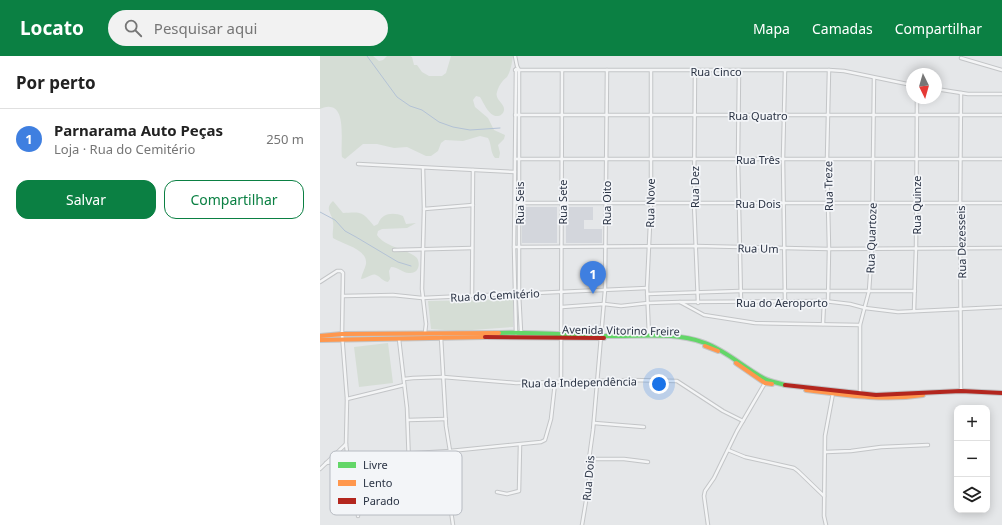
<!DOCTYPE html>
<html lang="pt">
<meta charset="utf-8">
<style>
body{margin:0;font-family:"Noto Sans",sans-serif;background:#f2f2f2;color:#222}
.controls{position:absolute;right:12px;bottom:12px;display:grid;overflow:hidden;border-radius:8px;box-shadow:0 2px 10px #0003}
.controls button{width:36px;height:36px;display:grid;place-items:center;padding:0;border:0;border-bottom:1px solid #e0e0e0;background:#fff;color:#222;font:20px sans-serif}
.compass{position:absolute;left:586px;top:12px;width:36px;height:36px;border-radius:50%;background:#fff;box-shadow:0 2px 10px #0003;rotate:175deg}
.you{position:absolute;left:339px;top:328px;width:14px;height:14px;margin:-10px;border:3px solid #fff;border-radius:50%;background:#1a73e8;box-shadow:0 0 0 6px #1a73e833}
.badge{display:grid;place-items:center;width:26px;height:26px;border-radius:50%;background:#0b8043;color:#fff;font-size:13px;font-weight:700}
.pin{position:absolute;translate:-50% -33px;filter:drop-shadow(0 1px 2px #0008)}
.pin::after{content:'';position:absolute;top:21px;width:14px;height:12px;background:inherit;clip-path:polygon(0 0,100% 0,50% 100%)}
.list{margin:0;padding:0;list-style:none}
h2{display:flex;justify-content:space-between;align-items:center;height:52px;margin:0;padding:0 16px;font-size:17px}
h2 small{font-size:13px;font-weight:400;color:#767676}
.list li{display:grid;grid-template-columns:26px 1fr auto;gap:12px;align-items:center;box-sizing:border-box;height:60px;padding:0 16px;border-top:1px solid #e0e0e0}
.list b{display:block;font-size:15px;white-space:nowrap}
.list p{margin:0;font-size:13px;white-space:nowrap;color:#767676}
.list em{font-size:13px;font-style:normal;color:#767676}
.actions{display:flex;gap:8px;padding:12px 16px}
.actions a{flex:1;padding:9px 0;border:1px solid #0b8043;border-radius:12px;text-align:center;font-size:14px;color:#0b8043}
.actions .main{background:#0b8043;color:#fff}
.icon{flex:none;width:22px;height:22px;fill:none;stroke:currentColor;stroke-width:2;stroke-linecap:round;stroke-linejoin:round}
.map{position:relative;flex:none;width:682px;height:469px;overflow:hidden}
header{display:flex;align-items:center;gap:24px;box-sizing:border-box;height:56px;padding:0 20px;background:#0b8043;color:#fff}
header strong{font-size:19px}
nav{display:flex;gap:22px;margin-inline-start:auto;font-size:14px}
.search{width:280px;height:36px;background:#f2f2f2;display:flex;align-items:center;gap:10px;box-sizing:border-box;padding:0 14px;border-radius:22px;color:#767676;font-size:15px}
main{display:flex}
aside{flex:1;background:#fff}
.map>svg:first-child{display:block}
</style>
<header>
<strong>Locato</strong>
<div class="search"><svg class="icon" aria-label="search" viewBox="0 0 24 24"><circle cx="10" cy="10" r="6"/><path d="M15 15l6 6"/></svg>Pesquisar aqui</div>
<nav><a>Mapa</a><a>Camadas</a><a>Compartilhar</a></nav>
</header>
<main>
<aside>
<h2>Por perto<small></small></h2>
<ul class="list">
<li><span class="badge" style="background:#3f7fe0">1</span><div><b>Parnarama Auto Peças</b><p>Loja · Rua do Cemitério</p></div><em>250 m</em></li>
</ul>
<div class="actions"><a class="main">Salvar</a><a>Compartilhar</a></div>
</aside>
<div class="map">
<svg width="682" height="469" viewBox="0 0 682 469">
<rect width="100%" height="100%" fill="#e5e7e9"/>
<!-- built -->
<g fill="#d3d6dc">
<rect x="202" y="151" width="35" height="36"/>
<polygon points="246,151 273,151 273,164 264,164 264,173 282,173 282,187 246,187"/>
</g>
<!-- green -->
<g fill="#d5ddd5">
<path d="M0,0H53L59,5L63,4L67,0H90L92,1L94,9H97L102,16L109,20H122L126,17L131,0H193C192,6 191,15 187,21C182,25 179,29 177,36C174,45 188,48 183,57C181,59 180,60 178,60C169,61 164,47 160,41L156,40L153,44L155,51L168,62L174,74L185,79L184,83L178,89L180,97L179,102H175C170,96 172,89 168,82L160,80L143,85L125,84L121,87L118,95L111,100H106L87,91L74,92L57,88H43L25,103L22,101C20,90 27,52 10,51C7,50 3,52 0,53Z"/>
<path d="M13,145L23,157C41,156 42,155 54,170L58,168C62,157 73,156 83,160L86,168L96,167L87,172L62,173L58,175L57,179C66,192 86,192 97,202C101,209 98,218 89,217C82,217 79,211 71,211L69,215L70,223L68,226C62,225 61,221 56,219C52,217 46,223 41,223C42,217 45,213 46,208C48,193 22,188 13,182C12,176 14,172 13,166C12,157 4,153 13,145Z"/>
<polygon points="193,242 193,271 138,275 111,273 108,245 161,244"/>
<polygon points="68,287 73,327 39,331 34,291"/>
</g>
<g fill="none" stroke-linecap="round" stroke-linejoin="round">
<!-- stream -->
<g stroke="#b3c2d5" stroke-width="1">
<polyline points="47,0 77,41 90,50 102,54 119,66 133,71 150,74 180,72"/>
<polyline points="0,156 15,164 25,175 36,181 78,206 91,210"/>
</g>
<defs>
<g id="street">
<polyline points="195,0 197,10 199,14 199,238 201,276"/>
<polyline points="641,2 682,14"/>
<polyline points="196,13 194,191 196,278"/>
<polyline points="195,14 509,14 524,15 592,29"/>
<polyline points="375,15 374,147 378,247"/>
<polyline points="419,15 418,103 421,246"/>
<polyline points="465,15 463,103 465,245"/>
<polyline points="616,33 648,38 682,38"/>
<polyline points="641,37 640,160 641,335"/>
<polyline points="195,59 682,59"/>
<polyline points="195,103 682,103"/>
<polyline points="38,108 195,116"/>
<polyline points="103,112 104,153 102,233 106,268 105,277"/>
<polyline points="195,147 682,147"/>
<polyline points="104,153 153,149"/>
<polyline points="194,191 375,190 509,193 682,192"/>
<polyline points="74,194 152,192"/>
<polyline points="0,226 17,215 21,215 23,217 22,278 27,343 26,388 28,405 38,431 38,460"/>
<polyline points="327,238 420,235 595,235"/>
<polyline points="23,240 73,239 102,242 327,232"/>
<polyline points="152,240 153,114"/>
<polyline points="508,245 509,193 507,103 509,14"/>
<polyline points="360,246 384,259 435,267 540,269"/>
<polyline points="242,251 284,248 301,250 328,247 360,246 504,245 530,248 545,252 578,256 682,251"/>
<polyline points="594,255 596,192 597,42"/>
<polyline points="503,268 504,245"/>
<polyline points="329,280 327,232 331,147 331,15"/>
<polyline points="121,281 126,370 130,395 131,455 133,469"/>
<polyline points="79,283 87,352 90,437"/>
<polyline points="84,323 93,322 123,321 196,327 310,324 357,325 403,355 423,365"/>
<polyline points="241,326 242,15"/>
<polyline points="540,338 540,269 549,235 552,192 554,22"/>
<polyline points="27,343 84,329"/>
<polyline points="88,364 126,363"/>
<polyline points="274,367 324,371"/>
<polyline points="408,394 425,401 474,412 478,415 504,440"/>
<polyline points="506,396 531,395 561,391 608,389"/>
<polyline points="269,403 304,403 328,406"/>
<polyline points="6,407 64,399 130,395 221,386 225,384 231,363 235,327"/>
<polyline points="0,413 26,388"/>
<polyline points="177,436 187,438 199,435 200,389"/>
<polyline points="262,469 269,427 269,403 273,374 285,234 287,14"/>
<polyline points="388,469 384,440 385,435 394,422 417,375 445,327"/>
<polyline points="506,469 504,460 505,380 513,337"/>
</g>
<path id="fast" d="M179,277C214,276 248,279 282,280C316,281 353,275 385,287C407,295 424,312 445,323C451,326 459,327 465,329"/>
<g id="slow">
<polyline points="0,280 22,278 179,277"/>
<polyline points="0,284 165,281"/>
<polyline points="385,290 398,295"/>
<polyline points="416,307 445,327 452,328"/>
<path d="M486,334C525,339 563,345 603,339"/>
</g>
<g id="jam">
<polyline points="165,281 284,282"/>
<polyline points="465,329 556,339 641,335 682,337"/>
</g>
</defs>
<!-- street casing -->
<use href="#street" stroke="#c3c5c7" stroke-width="4.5"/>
<!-- fast casing -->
<use href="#fast" stroke="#c3c5c7" stroke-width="6"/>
<!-- slow casing -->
<use href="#slow" stroke="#c3c5c7" stroke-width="6"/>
<!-- jam casing -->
<use href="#jam" stroke="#c3c5c7" stroke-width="6"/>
<!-- street -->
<use href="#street" stroke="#f4f5f6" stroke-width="2.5"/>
<!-- fast -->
<use href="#fast" stroke="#63d668" stroke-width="4"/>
<!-- slow -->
<use href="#slow" stroke="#ff974d" stroke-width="4"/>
<!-- jam -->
<use href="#jam" stroke="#b3261e" stroke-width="4"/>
</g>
<g text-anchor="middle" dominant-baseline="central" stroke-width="3.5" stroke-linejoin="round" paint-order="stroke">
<!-- street labels -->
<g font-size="11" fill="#2a3344" stroke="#f3f5f8">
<text x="396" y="15">Rua Cinco</text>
<text x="438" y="59">Rua Quatro</text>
<text x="438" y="103">Rua Três</text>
<text transform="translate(508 130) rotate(-91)">Rua Treze</text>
<text transform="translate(374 131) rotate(-90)">Rua Dez</text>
<text transform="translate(242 146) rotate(-90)">Rua Sete</text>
<text transform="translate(199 147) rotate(-90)">Rua Seis</text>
<text transform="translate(286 147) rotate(-90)">Rua Oito</text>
<text transform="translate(330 147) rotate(-89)">Rua Nove</text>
<text x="438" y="147">Rua Dois</text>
<text transform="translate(596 149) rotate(-90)">Rua Quinze</text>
<text transform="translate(551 182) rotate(-88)">Rua Quartoze</text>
<text transform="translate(641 186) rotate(-91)">Rua Dezesseis</text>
<text transform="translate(438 192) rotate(1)">Rua Um</text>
<text transform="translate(175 239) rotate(-3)">Rua do Cemitério</text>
<text x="462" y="246">Rua do Aeroporto</text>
<text transform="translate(301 274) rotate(1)">Avenida Vitorino Freire</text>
<text transform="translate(259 326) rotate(-1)">Rua da Independência</text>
<text transform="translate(268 422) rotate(-85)">Rua Dois</text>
</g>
</g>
<!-- legend -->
<rect x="10" y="395" width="132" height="64" rx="6" fill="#f3f5f8" stroke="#b7bbc2" stroke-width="1"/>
<rect x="18" y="406" width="18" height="6" fill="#63d668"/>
<rect x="18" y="424" width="18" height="6" fill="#ff974d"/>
<rect x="18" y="442" width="18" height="6" fill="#b3261e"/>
<g font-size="11" fill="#2a3344">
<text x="43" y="413">Livre</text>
<text x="43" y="431">Lento</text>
<text x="43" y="449">Parado</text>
</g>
</svg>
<div class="controls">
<button>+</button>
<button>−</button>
<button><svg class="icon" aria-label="layers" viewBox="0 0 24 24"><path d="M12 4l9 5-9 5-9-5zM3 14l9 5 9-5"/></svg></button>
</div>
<svg class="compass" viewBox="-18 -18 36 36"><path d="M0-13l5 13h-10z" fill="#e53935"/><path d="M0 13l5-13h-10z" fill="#767676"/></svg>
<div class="you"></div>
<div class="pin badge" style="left:273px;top:238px;background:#3f7fe0">1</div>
</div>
</main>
